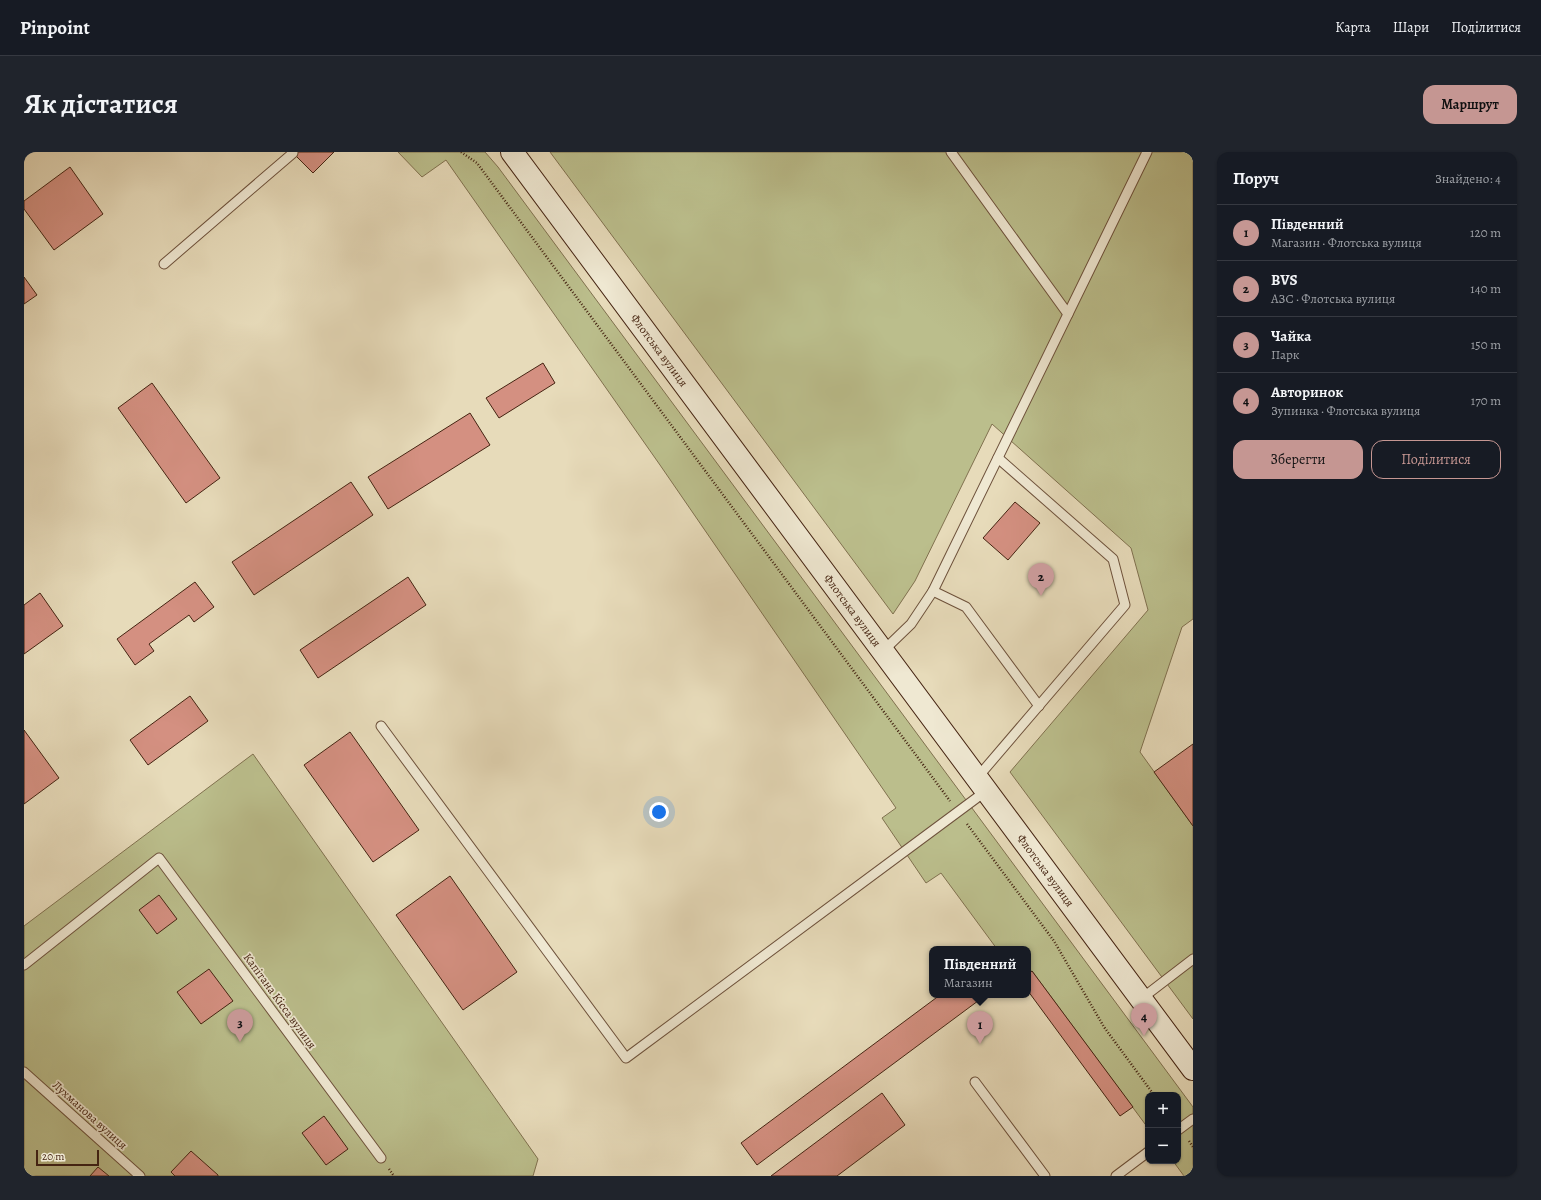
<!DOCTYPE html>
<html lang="uk">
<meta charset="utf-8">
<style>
body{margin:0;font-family:Alegreya,serif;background:#20242c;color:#f1f3f6}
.controls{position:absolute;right:12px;bottom:12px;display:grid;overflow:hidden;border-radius:8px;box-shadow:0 1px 3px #0004}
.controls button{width:36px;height:36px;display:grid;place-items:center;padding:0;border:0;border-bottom:1px solid #363941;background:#171b24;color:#f1f3f6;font:20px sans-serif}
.scale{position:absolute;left:12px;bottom:10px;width:63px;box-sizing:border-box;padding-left:4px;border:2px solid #452412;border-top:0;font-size:11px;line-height:14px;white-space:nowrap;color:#452412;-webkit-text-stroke:3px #efe8d2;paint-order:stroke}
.you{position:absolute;left:635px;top:660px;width:14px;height:14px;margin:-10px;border:3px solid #fff;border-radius:50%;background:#1a73e8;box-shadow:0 0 0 6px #1a73e833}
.badge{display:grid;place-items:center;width:26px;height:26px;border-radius:50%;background:#c59692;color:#111;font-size:13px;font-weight:700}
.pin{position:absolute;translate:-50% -33px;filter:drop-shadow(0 1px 2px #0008)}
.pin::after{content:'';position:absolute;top:21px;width:14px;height:12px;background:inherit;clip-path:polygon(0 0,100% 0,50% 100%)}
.popup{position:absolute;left:905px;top:794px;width:102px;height:52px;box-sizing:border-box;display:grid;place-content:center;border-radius:8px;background:#171b24;filter:drop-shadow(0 1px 3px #0005);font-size:13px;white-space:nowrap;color:#9ea1a6}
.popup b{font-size:15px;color:#f1f3f6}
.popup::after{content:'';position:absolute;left:50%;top:100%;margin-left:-8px;border:8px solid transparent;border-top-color:#171b24}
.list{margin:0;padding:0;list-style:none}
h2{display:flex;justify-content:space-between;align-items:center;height:52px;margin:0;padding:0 16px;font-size:17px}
h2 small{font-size:13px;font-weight:400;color:#9ea1a6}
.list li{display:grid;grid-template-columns:26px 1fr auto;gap:12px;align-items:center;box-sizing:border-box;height:56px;padding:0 16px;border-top:1px solid #363941}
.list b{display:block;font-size:15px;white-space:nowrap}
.list p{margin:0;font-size:13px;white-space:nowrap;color:#9ea1a6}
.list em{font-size:13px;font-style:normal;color:#9ea1a6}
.actions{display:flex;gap:8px;padding:12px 16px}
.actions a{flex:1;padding:9px 0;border:1px solid #c59692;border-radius:12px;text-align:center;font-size:14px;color:#c59692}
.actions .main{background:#c59692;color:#111}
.map{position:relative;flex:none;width:1169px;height:1024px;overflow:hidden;border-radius:12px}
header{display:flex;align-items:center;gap:24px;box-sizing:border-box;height:56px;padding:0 20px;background:#171b24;border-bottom:1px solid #363941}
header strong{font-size:19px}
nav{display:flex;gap:22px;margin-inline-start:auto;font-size:14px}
.intro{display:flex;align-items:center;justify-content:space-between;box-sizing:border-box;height:96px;padding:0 24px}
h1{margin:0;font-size:28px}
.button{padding:10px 18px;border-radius:12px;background:#c59692;color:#111;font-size:14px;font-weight:700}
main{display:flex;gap:24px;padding:0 24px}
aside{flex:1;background:#171b24;border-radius:12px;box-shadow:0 1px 3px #0004}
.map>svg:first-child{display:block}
</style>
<header>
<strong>Pinpoint</strong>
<nav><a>Карта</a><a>Шари</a><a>Поділитися</a></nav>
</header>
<div class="intro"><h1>Як дістатися</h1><a class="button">Маршрут</a></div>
<main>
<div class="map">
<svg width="1169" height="1024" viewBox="0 0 1169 1024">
<rect width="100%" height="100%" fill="#e7dbba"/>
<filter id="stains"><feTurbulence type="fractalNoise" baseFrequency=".005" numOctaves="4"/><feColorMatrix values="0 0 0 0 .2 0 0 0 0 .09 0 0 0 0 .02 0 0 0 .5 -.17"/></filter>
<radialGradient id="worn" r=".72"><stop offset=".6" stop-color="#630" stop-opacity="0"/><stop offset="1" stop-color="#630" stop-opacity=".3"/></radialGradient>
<!-- green -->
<g fill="#bbbe8c" stroke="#80714f">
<polygon points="374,0 461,0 474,15 1169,955 1169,1024 1160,1024 1149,1009 1154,1009 1154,943 1124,943 1124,976 1008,819 1004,822 1004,797 973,797 917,721 902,731 858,666 872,656 636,313 422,8 398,25"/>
<polygon points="526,0 1169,0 1169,467 1158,475 1116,600 1169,674 1169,867 986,620 1124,458 1107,396 968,272 891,429 869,462"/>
<polygon points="229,602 514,1007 509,1024 0,1024 0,774"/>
</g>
<!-- building -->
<g fill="#d49081" stroke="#452412">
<polygon points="268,0 310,0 289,21"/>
<polygon points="46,15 79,62 30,98 0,57 0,49"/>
<polygon points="0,125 13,143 0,152"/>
<polygon points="519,211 531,231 475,266 462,246"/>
<polygon points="128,231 196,326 162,351 94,256"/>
<polygon points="446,261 466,293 364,357 344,325"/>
<polygon points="327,330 349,363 230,443 208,410"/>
<polygon points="991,350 1016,371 984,408 959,386"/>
<polygon points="384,425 402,453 294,526 276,498"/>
<polygon points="171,430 190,455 170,470 165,463 125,492 130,499 111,513 93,487"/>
<polygon points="16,441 39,474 0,502 0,453"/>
<polygon points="166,544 184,569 124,613 106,588"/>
<polygon points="0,578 35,626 0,652"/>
<polygon points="326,580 395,678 349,710 280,613"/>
<polygon points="1169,592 1169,674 1130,620"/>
<polygon points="426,724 493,820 439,858 372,763"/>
<polygon points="135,743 153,767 133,782 115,758"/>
<polygon points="185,817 209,849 177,872 153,840"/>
<polygon points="1008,819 1109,955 1096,964 1004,839 1004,822"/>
<polygon points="916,843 962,843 733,1013 717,991"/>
<polygon points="858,941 881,973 813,1024 747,1024"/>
<polygon points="300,964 324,997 302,1013 278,981"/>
<polygon points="167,999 194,1023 194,1024 151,1024 147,1020"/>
<polygon points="74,1015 85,1024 66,1024"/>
</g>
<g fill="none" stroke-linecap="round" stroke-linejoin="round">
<defs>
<g id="lane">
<polyline points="927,0 1044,162"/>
<polyline points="140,112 269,1"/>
<polyline points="909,439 942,455 1015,554"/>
<polyline points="859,499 887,472 909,439 1123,0"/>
<polyline points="357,574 602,906 962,639"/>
<polyline points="953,626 1101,453 1089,407 974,306"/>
<polyline points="0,813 135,706 357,1006"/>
<polyline points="1117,847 1169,807"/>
<polyline points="0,920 116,1024"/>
<polyline points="951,930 1021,1024"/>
<polyline points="1154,978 1169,967"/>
<polyline points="1092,1024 1124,1000"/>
</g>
<g id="secondary">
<path id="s1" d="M488,0L1169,917"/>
</g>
</defs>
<!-- lane casing -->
<use href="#lane" stroke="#6e523c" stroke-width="11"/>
<!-- secondary casing -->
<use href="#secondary" stroke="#452412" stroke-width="24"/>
<!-- path -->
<g stroke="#452412" stroke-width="2.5" stroke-dasharray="1 2" stroke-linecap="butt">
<polyline points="437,0 453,11 926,649"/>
<polyline points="943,672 1030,789 1080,875 1130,943"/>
<polyline points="1165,989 1169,995"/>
<polyline points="365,1017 370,1024"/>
</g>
<!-- lane -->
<use href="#lane" stroke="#efe8d2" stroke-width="9"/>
<!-- secondary -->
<use href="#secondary" stroke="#efe8d2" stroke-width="22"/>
</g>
<g text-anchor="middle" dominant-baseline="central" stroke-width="3.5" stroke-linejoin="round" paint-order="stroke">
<!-- street labels -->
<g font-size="12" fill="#452412" stroke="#efe8d2">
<text stroke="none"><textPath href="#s1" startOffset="247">Флотська вулиця</textPath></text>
<text stroke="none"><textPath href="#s1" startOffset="571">Флотська вулиця</textPath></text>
<text stroke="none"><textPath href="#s1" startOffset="895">Флотська вулиця</textPath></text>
<text transform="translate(256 849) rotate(54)">Капітана Кісса вулиця</text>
<text transform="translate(66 963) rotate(42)">Лухманова вулиця</text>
</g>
</g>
<rect width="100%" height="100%" filter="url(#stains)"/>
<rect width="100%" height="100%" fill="url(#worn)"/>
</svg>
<div class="controls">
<button>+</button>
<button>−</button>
</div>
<div class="scale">20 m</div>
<div class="you"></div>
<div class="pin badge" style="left:956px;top:892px">1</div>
<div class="popup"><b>Південний</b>Магазин</div>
<div class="pin badge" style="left:1017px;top:444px">2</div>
<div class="pin badge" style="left:216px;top:890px">3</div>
<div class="pin badge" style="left:1120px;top:884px">4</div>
</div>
<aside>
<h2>Поруч<small>Знайдено: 4</small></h2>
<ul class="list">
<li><span class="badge">1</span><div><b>Південний</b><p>Магазин · Флотська вулиця</p></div><em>120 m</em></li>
<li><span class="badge">2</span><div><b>BVS</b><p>АЗС · Флотська вулиця</p></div><em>140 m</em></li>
<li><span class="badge">3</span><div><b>Чайка</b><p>Парк</p></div><em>150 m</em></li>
<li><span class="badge">4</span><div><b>Авторинок</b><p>Зупинка · Флотська вулиця</p></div><em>170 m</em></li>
</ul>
<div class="actions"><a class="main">Зберегти</a><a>Поділитися</a></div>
</aside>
</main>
